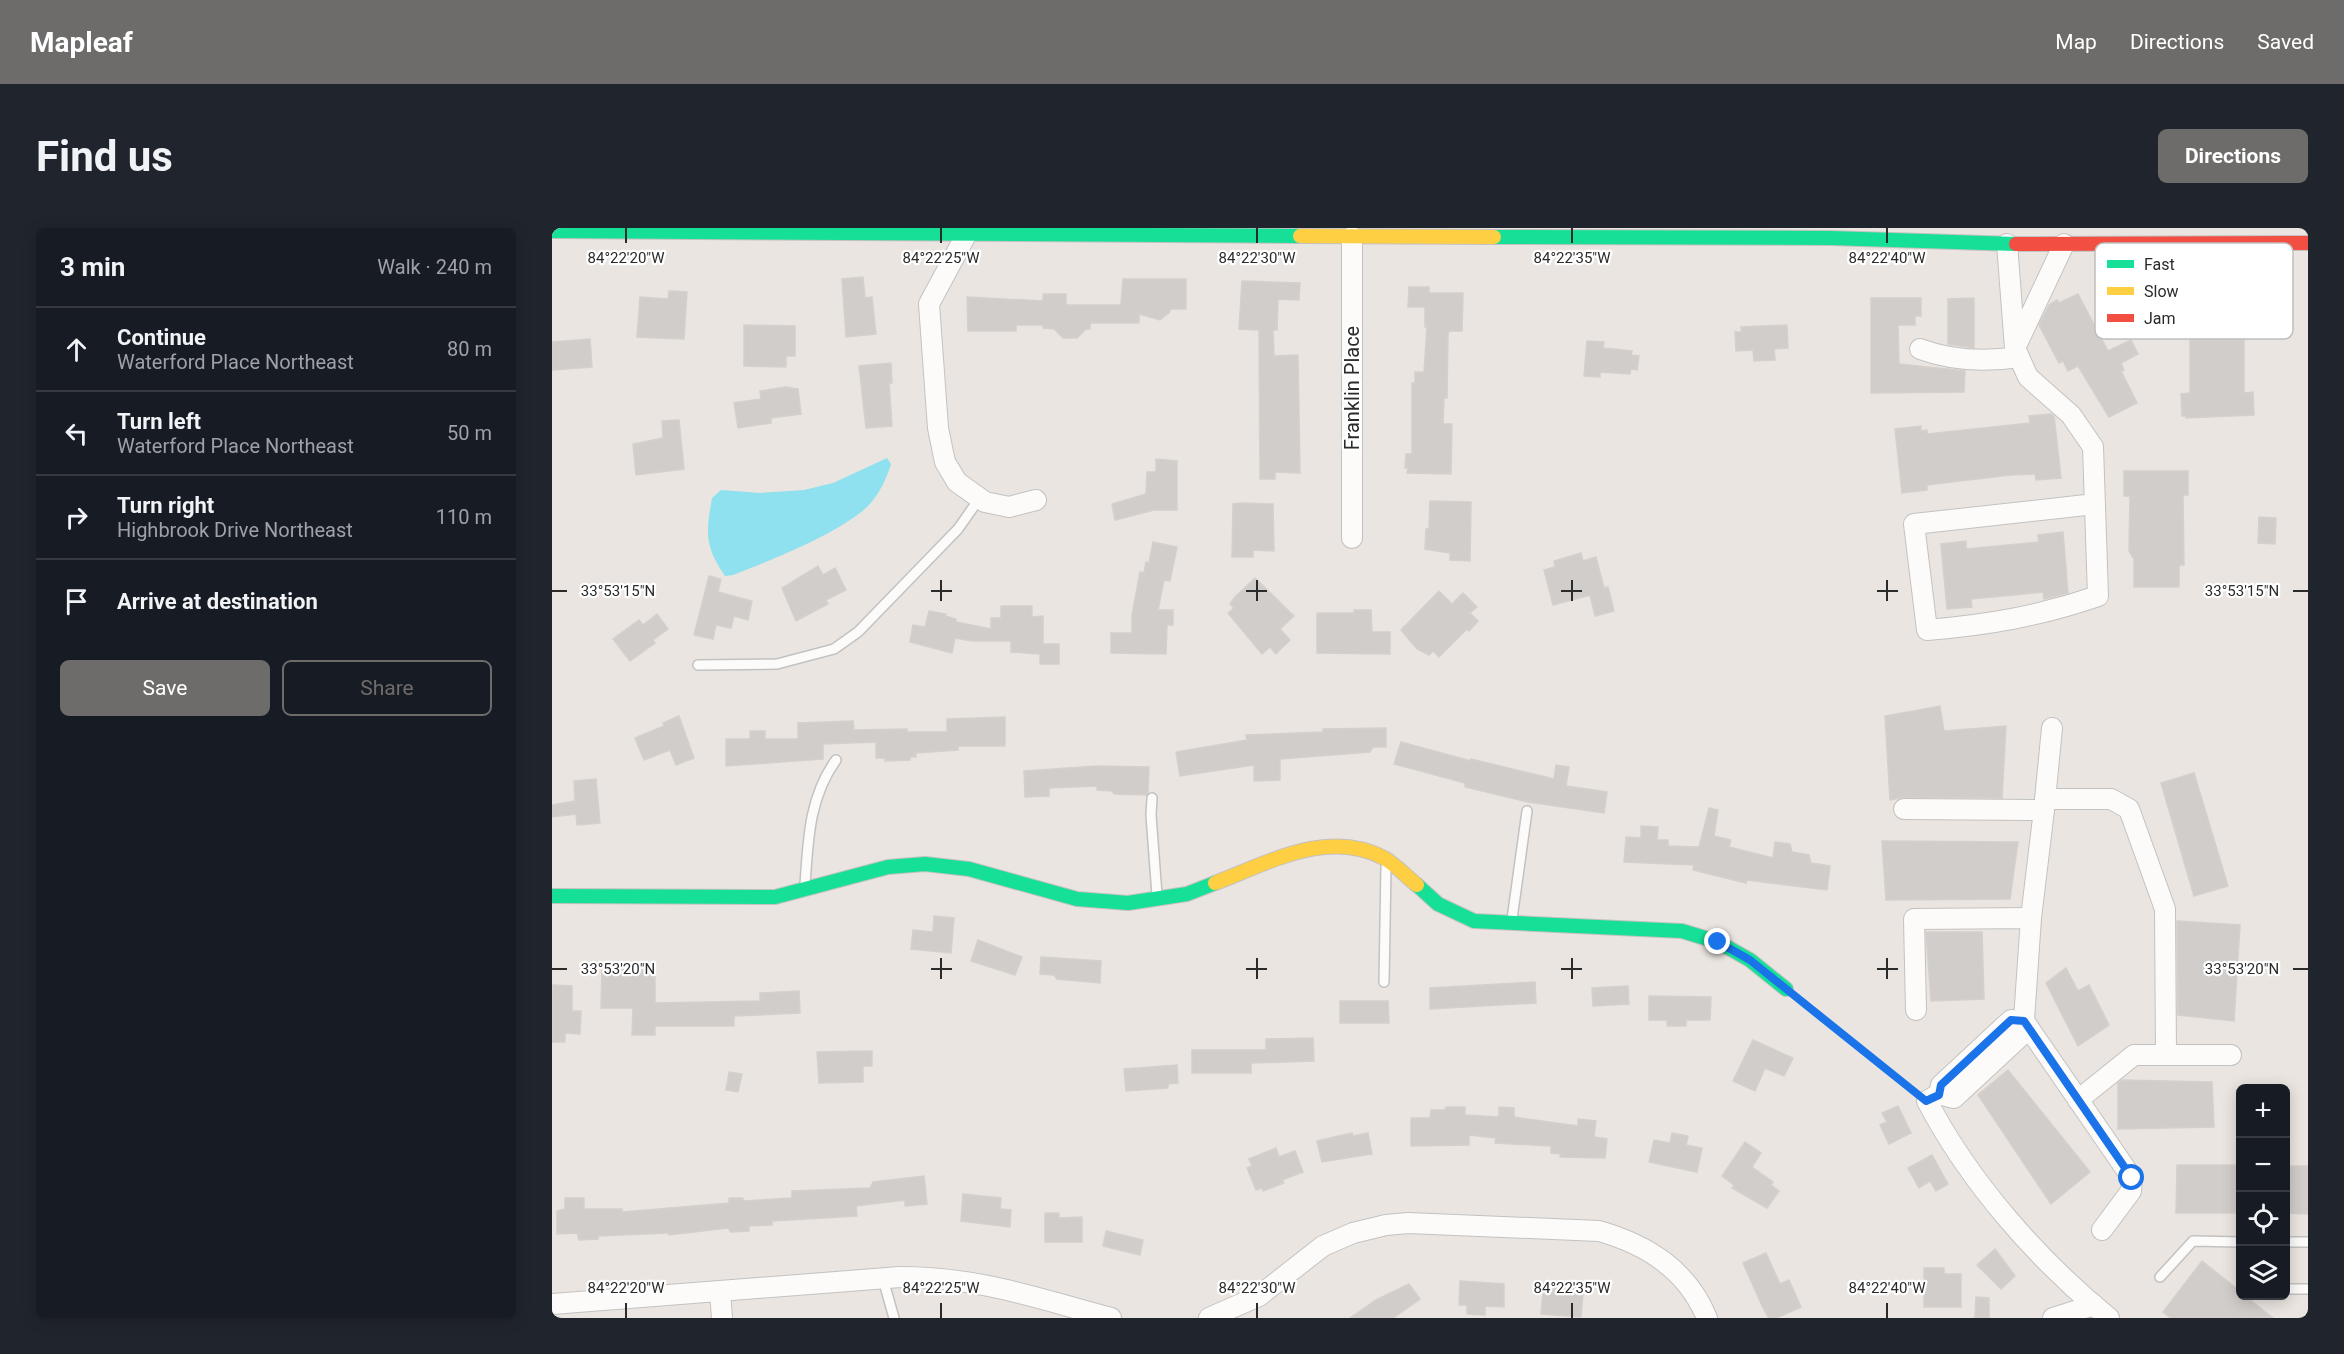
<!DOCTYPE html>
<meta charset="utf-8">
<style>
body{margin:0;font-family:Roboto,sans-serif;background:#20242c;color:#f1f3f6}
.controls{position:absolute;right:18px;bottom:18px;display:grid;overflow:hidden;border-radius:9px;box-shadow:0 3px 15px #0003}
.controls button{width:54px;height:54px;display:grid;place-items:center;padding:0;border:0;border-bottom:2px solid #363941;background:#171b24;color:#f1f3f6;font:30px sans-serif}
.stop{position:absolute;width:18px;height:18px;margin:-14px;border:4px solid #1a73e8;border-radius:50%;background:#fff}
.stop.end{background:#1a73e8;border-color:#fff;box-shadow:0 2px 6px #0008}
.list{margin:0;padding:0;list-style:none}
h2{display:flex;justify-content:space-between;align-items:center;height:78px;margin:0;padding:0 24px;font-size:26px}
h2 small{font-size:20px;font-weight:400;color:#9ea1a6}
.list li{display:grid;grid-template-columns:39px 1fr auto;gap:18px;align-items:center;box-sizing:border-box;height:84px;padding:0 24px;border-top:2px solid #363941}
.list b{display:block;font-size:22px;white-space:nowrap}
.list p{margin:0;font-size:20px;white-space:nowrap;color:#9ea1a6}
.list em{font-size:20px;font-style:normal;color:#9ea1a6}
.actions{display:flex;gap:12px;padding:18px 24px}
.actions a{flex:1;padding:14px 0;border:2px solid #6e6c6a;border-radius:9px;text-align:center;font-size:21px;color:#6e6c6a}
.actions .main{background:#6e6c6a;color:#fff}
.icon{flex:none;width:33px;height:33px;fill:none;stroke:currentColor;stroke-width:2;stroke-linecap:round;stroke-linejoin:round}
.map{position:relative;flex:none;width:1756px;height:1090px;overflow:hidden;border-radius:9px}
header{display:flex;align-items:center;gap:36px;box-sizing:border-box;height:84px;padding:0 30px;background:#6e6c6a;color:#fff}
header strong{font-size:28px}
nav{display:flex;gap:33px;margin-inline-start:auto;font-size:21px}
.intro{display:flex;align-items:center;justify-content:space-between;box-sizing:border-box;height:144px;padding:0 36px}
h1{margin:0;font-size:42px}
.button{padding:15px 27px;border-radius:9px;background:#6e6c6a;color:#fff;font-size:21px;font-weight:700}
main{display:flex;gap:36px;padding:0 36px}
aside{flex:1;background:#171b24;border-radius:9px;box-shadow:0 3px 15px #0003}
.map>svg:first-child{display:block}
</style>
<header>
<strong>Mapleaf</strong>
<nav><a>Map</a><a>Directions</a><a>Saved</a></nav>
</header>
<div class="intro"><h1>Find us</h1><a class="button">Directions</a></div>
<main>
<aside>
<h2>3 min<small>Walk · 240 m</small></h2>
<ul class="list">
<li><svg class="icon" aria-label="ahead" viewBox="0 0 24 24"><path d="M12 20V5M6 11l6-6 6 6"/></svg><div><b>Continue</b><p>Waterford Place Northeast</p></div><em>80 m</em></li>
<li><svg class="icon" aria-label="left" viewBox="0 0 24 24"><path d="M17 20v-9H6M10 6l-5 5 5 5"/></svg><div><b>Turn left</b><p>Waterford Place Northeast</p></div><em>50 m</em></li>
<li><svg class="icon" aria-label="right" viewBox="0 0 24 24"><path d="M7 20v-9h11M14 6l5 5-5 5"/></svg><div><b>Turn right</b><p>Highbrook Drive Northeast</p></div><em>110 m</em></li>
<li><svg class="icon" aria-label="arrive" viewBox="0 0 24 24"><path d="M6 21V4h12l-3 4 3 4H6"/></svg><div><b>Arrive at destination</b></div></li>
</ul>
<div class="actions"><a class="main">Save</a><a>Share</a></div>
</aside>
<div class="map">
<svg width="1756" height="1090" viewBox="0 0 1756 1090">
<rect width="100%" height="100%" fill="#eae5e0"/>
<!-- water -->
<path fill="#8fe1f0" d="M335,230L339,236C335,250 327,266 317,277C289,305 219,332 181,347L173,348C152,317 154,305 160,270L169,262L208,265L252,262L281,255Z"/>
<!-- building -->
<g fill="#d0cdca" stroke="#d5d0cc" stroke-width="1.5">
<polygon points="311,49 313,70 320,69 324,106 294,109 290,51"/>
<polygon points="571,51 634,51 634,81 618,81 618,84 608,92 587,86 587,95 538,95 538,101 534,101 525,110 511,110 502,101 491,100 491,97 464,97 464,103 416,103 415,69 491,73 491,66 514,66 514,77 569,77"/>
<polygon points="690,53 748,55 747,72 726,71 725,102 721,102 722,128 746,127 748,245 723,244 723,251 708,251 707,102 687,101"/>
<polygon points="857,59 877,59 877,65 911,65 910,103 897,103 896,106 895,170 892,170 891,196 900,196 899,246 855,245 856,240 853,240 854,226 860,226 860,155 863,155 863,144 872,144 875,99 873,99 873,79 856,79"/>
<polygon points="117,63 135,64 132,111 85,109 88,69 116,71"/>
<polygon points="1526,66 1556,123 1579,112 1586,126 1569,135 1572,142 1569,143 1585,175 1557,189 1526,138 1516,143 1511,133 1507,135 1487,97 1497,77 1505,72 1507,75"/>
<polygon points="1319,70 1369,70 1369,88 1363,88 1363,97 1346,97 1347,136 1413,143 1412,164 1319,165"/>
<polygon points="1422,70 1422,120 1396,116 1396,71"/>
<polygon points="1695,70 1695,75 1700,74 1701,96 1692,96 1692,165 1701,164 1702,187 1634,190 1634,188 1630,188 1629,166 1638,165 1638,96 1628,96 1627,77 1633,77 1632,72"/>
<polygon points="192,97 243,98 243,128 234,128 234,139 192,138"/>
<polygon points="1235,97 1236,120 1222,121 1223,132 1202,133 1201,122 1184,123 1183,104 1190,104 1189,99"/>
<polygon points="38,111 40,139 0,142 0,114"/>
<polygon points="1035,113 1052,114 1051,120 1080,123 1079,127 1087,128 1085,142 1079,141 1078,146 1048,144 1048,149 1032,148"/>
<polygon points="339,135 340,155 337,155 340,198 314,200 307,138"/>
<polygon points="234,159 246,161 249,186 219,190 219,195 186,200 182,175 209,171 208,163"/>
<polygon points="1499,186 1502,188 1509,250 1484,252 1483,246 1458,247 1375,257 1375,262 1350,265 1343,201 1369,198 1369,203 1375,202 1375,206 1394,204 1478,195 1477,188"/>
<polygon points="127,192 132,241 84,247 81,216 111,210 110,193"/>
<polygon points="604,231 625,233 625,282 602,282 563,292 560,276 594,266 595,244 604,244"/>
<polygon points="1572,243 1636,243 1636,267 1631,267 1632,337 1627,337 1627,359 1582,359 1582,331 1577,323 1578,268 1572,268"/>
<polygon points="878,273 919,274 918,333 898,332 898,325 873,321 874,301 877,301"/>
<polygon points="688,275 721,276 722,323 701,322 701,329 680,329 681,276"/>
<polygon points="1707,289 1724,290 1723,316 1706,315"/>
<polygon points="1511,304 1516,365 1492,371 1491,364 1419,371 1420,379 1395,381 1389,316 1414,313 1414,321 1487,314 1486,307"/>
<polygon points="601,314 625,319 618,353 612,352 606,382 621,382 621,397 615,397 614,426 559,425 559,405 580,405 580,387 588,344 592,345 594,334 597,335"/>
<polygon points="1029,325 1031,333 1044,329 1052,360 1056,359 1062,383 1043,388 1038,367 1001,377 992,342 1003,339 1002,333"/>
<polygon points="266,338 271,347 283,340 294,362 274,372 276,376 244,393 230,360"/>
<polygon points="157,348 169,351 166,364 200,373 196,392 182,388 179,400 164,397 161,411 142,407"/>
<polygon points="703,350 742,388 728,401 738,412 724,426 718,419 710,426 676,385 682,380 678,376 683,369"/>
<polygon points="887,363 900,376 911,365 925,379 918,385 926,393 917,403 915,401 887,429 881,423 877,427 865,421 849,402"/>
<polygon points="449,378 480,378 480,389 491,388 491,416 507,416 507,436 488,436 488,426 459,424 459,413 420,413 403,410 400,425 358,414 361,397 373,399 377,383 394,386 393,388 404,391 404,394 439,401 439,390 449,390"/>
<polygon points="802,382 819,382 820,404 838,404 838,426 765,425 765,385 802,385"/>
<polygon points="105,386 116,401 101,412 103,415 78,433 61,411 87,392 91,397"/>
<polygon points="1388,478 1392,503 1454,498 1450,570 1352,569 1338,572 1333,488"/>
<polygon points="127,488 142,530 124,537 118,522 92,532 83,510 112,498 111,495"/>
<polygon points="453,489 453,518 406,518 406,522 364,525 364,529 358,529 358,532 333,533 333,530 324,530 324,514 271,516 271,531 174,538 174,511 198,511 198,503 213,503 213,511 246,511 246,495 301,493 302,502 355,501 355,504 395,504 395,491"/>
<polygon points="834,500 834,519 821,519 818,524 728,531 728,552 702,553 702,537 628,548 624,524 695,512 694,507 771,504 771,501"/>
<polygon points="849,514 919,533 919,531 1002,551 1004,537 1017,539 1014,558 1055,564 1052,585 976,574 913,559 913,555 842,536"/>
<polygon points="546,538 597,539 596,565 594,567 562,566 560,563 545,562 545,558 497,560 497,568 473,569 472,543"/>
<polygon points="1642,545 1676,658 1642,668 1609,555"/>
<polygon points="44,551 48,595 25,597 24,586 0,589 0,577 23,573 22,553"/>
<polygon points="1157,580 1166,582 1162,608 1179,612 1177,619 1221,630 1223,614 1238,616 1240,624 1257,627 1259,635 1278,638 1275,662 1195,652 1194,655 1141,642 1142,637 1072,634 1074,609 1089,610 1089,598 1106,599 1105,612 1116,612 1116,618 1147,619"/>
<polygon points="1330,613 1466,614 1458,671 1334,672"/>
<polygon points="382,688 402,690 399,725 359,721 361,702 381,704"/>
<polygon points="1625,693 1688,697 1682,793 1626,787"/>
<polygon points="1374,704 1430,704 1432,771 1379,773"/>
<polygon points="426,712 470,729 463,747 419,733"/>
<polygon points="489,729 549,733 548,755 505,751 502,747 488,746"/>
<polygon points="50,740 103,740 103,775 208,773 208,765 247,763 248,785 182,788 182,798 103,798 103,807 80,807 81,780 49,780"/>
<polygon points="1514,740 1526,763 1537,757 1557,797 1526,818 1494,755"/>
<polygon points="983,754 984,775 878,781 878,760"/>
<polygon points="1,757 20,758 20,783 29,783 28,806 13,805 13,814 0,814"/>
<polygon points="1076,758 1077,776 1041,778 1040,760"/>
<polygon points="1097,768 1159,769 1158,792 1134,792 1134,798 1115,798 1115,792 1097,792"/>
<polygon points="788,773 836,773 837,795 788,795"/>
<polygon points="761,810 762,833 699,835 699,845 640,845 640,822 714,822 714,811"/>
<polygon points="1201,812 1241,830 1232,848 1213,840 1203,863 1181,853"/>
<polygon points="320,823 320,838 311,838 311,854 267,855 265,824"/>
<polygon points="625,837 626,855 616,856 616,860 574,863 572,841"/>
<polygon points="1456,842 1538,944 1499,976 1426,867"/>
<polygon points="177,844 190,846 186,864 174,862"/>
<polygon points="1570,852 1660,854 1662,899 1566,901 1566,855"/>
<polygon points="1346,878 1359,905 1337,916 1328,897 1335,894 1330,885"/>
<polygon points="894,879 913,879 913,887 947,889 947,879 962,880 962,889 1026,898 1026,891 1044,893 1042,909 1055,911 1053,930 1008,929 1009,926 999,925 999,918 943,915 944,910 917,907 917,917 859,918 859,890 878,890 879,882 893,882"/>
<polygon points="800,905 801,908 816,905 820,926 770,934 765,913"/>
<polygon points="1120,905 1136,908 1134,917 1150,920 1145,944 1097,934 1102,912 1118,915"/>
<polygon points="1193,914 1209,925 1200,939 1221,954 1219,957 1227,963 1215,980 1180,960 1182,957 1170,948"/>
<polygon points="724,920 727,929 743,923 751,944 730,952 732,955 711,963 710,960 704,962 695,940 700,938 697,931"/>
<polygon points="1380,927 1396,956 1384,963 1378,953 1367,960 1356,940"/>
<polygon points="1625,937 1689,937 1689,985 1624,985"/>
<polygon points="1734,938 1756,938 1756,986 1734,985"/>
<polygon points="372,948 375,976 353,978 353,972 304,978 305,988 220,993 220,997 197,998 197,1003 179,1004 176,1000 117,1007 117,1005 46,1008 46,1011 27,1012 25,1005 5,1006 5,983 13,981 13,970 32,970 32,981 70,981 70,984 177,975 177,970 191,970 191,973 240,970 240,963 318,960 321,954"/>
<polygon points="411,966 449,970 448,981 459,982 458,999 409,993"/>
<polygon points="493,985 507,985 507,990 530,989 530,1014 493,1014"/>
<polygon points="554,1003 591,1012 588,1027 551,1018"/>
<polygon points="1443,1021 1463,1048 1449,1061 1425,1037"/>
<polygon points="1214,1025 1228,1056 1237,1052 1249,1079 1224,1090 1217,1090 1211,1080 1191,1035"/>
<polygon points="1650,1033 1689,1064 1689,1068 1693,1068 1721,1090 1619,1090 1611,1084"/>
<polygon points="1372,1040 1392,1040 1392,1046 1409,1046 1409,1079 1372,1079"/>
<polygon points="908,1053 952,1056 952,1079 933,1078 933,1087 915,1086 915,1077 907,1077"/>
<polygon points="992,1055 1026,1059 1025,1064 1031,1065 1029,1089 989,1086"/>
<polygon points="857,1056 868,1071 841,1090 798,1090 824,1072"/>
<polygon points="1424,1069 1437,1070 1437,1090 1423,1090"/>
</g>
<g fill="none" stroke-linecap="round" stroke-linejoin="round">
<defs>
<g id="lane">
<polyline points="146,437 225,436 282,421 306,404 406,301 427,271"/>
<polyline points="600,570 599,587 605,667"/>
<path d="M253,657C256,613 257,569 284,532"/>
<polyline points="960,691 975,583"/>
<polyline points="832,754 834,639"/>
<polyline points="1734,1014 1756,1014"/>
<polyline points="1608,1049 1641,1013 1688,1014"/>
<polyline points="331,1051 342,1090"/>
<polyline points="1734,1061 1756,1061"/>
</g>
<g id="street">
<polyline points="414,7 377,76 386,200 393,234 405,254 433,274 457,279 484,272"/>
<polyline points="800,9 800,310"/>
<path d="M1455,16L1463,120L1476,149L1519,187L1541,219L1546,368C1488,388 1436,397 1375,402L1362,296L1543,276"/>
<polyline points="1464,118 1512,16"/>
<path d="M1368,121C1400,133 1433,134 1467,129"/>
<polyline points="1493,571 1559,571 1577,581 1613,681 1614,827"/>
<polyline points="1352,581 1492,582 1479,690"/>
<polyline points="1492,582 1500,500"/>
<path d="M1364,782L1362,691L1479,690L1471,806L1402,870L1387,866L1375,873C1418,955 1486,1032 1557,1090"/>
<polyline points="1472,793 1580,950 1579,963 1550,1002"/>
<polyline points="1387,866 1389,857 1459,792 1472,793"/>
<polyline points="1526,872 1582,827 1679,827"/>
<polyline points="168,1064 170,1090"/>
<path d="M0,1076L348,1049C427,1049 484,1070 559,1090"/>
<path d="M657,1090L707,1068L771,1018L801,1005L834,997L856,995L1047,1003C1096,1017 1135,1042 1155,1090"/>
<polyline points="1501,1090 1542,1077"/>
</g>
<g id="fast">
<polyline points="0,3 748,8"/>
<polyline points="942,9 1278,10 1464,16"/>
<polyline points="865,657 886,676 922,693 1130,703 1166,714 1198,732 1234,761"/>
<polyline points="0,668 223,669 336,639 373,636 417,641 525,671 576,675 635,666 663,655"/>
</g>
<g id="slow">
<polyline points="748,8 942,9"/>
<path d="M663,655C716,635 777,600 832,630C844,637 855,649 865,657"/>
</g>
<polyline id="jam" points="1464,16 1756,15"/>
</defs>
<!-- lane casing -->
<use href="#lane" stroke="#c3c2c2" stroke-width="12"/>
<!-- street casing -->
<use href="#street" stroke="#c3c2c2" stroke-width="22"/>
<!-- fast casing -->
<use href="#fast" stroke="#c3c2c2" stroke-width="16"/>
<!-- slow casing -->
<use href="#slow" stroke="#c3c2c2" stroke-width="16"/>
<!-- jam casing -->
<use href="#jam" stroke="#c3c2c2" stroke-width="16"/>
<!-- path -->
<polyline stroke="#c6c6c6" stroke-width="3" stroke-dasharray="4.5 3" stroke-linecap="butt" points="1249,773 1361,863"/>
<!-- lane -->
<use href="#lane" stroke="#fcfbfa" stroke-width="9"/>
<!-- street -->
<use href="#street" stroke="#fcfbfa" stroke-width="20"/>
<!-- fast -->
<use href="#fast" stroke="#16e098" stroke-width="14"/>
<!-- slow -->
<use href="#slow" stroke="#ffcf43" stroke-width="14"/>
<!-- jam -->
<use href="#jam" stroke="#f24e42" stroke-width="14"/>
</g>
<g fill="none" stroke-linecap="round" stroke-linejoin="round">
<!-- route -->
<polyline stroke="#1a73e8" stroke-width="8" points="1166,714 1198,732 1374,873 1387,867 1389,857 1459,792 1472,793 1580,950"/>
</g>
<!-- ticks -->
<path fill="none" stroke="#2b2b2b" stroke-width="2" d="M74,0V15M389,0V15M705,0V15M1020,0V15M1335,0V15M389,352V373M705,352V373M1020,352V373M1335,352V373M0,363H15M379,363H400M694,363H715M1009,363H1030M1325,363H1346M1741,363H1756M389,730V751M705,730V751M1020,730V751M1335,730V751M0,741H15M379,741H400M694,741H715M1009,741H1030M1325,741H1346M1741,741H1756M74,1075V1090M389,1075V1090M705,1075V1090M1020,1075V1090M1335,1075V1090"/>
<g text-anchor="middle" dominant-baseline="central" stroke-width="4.5" stroke-linejoin="round" paint-order="stroke">
<!-- street labels -->
<g font-size="20" fill="#2b2b2b" stroke="#fff">
<text transform="translate(800 160) rotate(-90)">Franklin Place</text>
</g>
</g>
<!-- legend -->
<rect x="1543" y="15" width="198" height="96" rx="9" fill="#fff" stroke="#bfbfbf" stroke-width="1.5"/>
<rect x="1555" y="32" width="27" height="8" fill="#16e098"/>
<rect x="1555" y="59" width="27" height="8" fill="#ffcf43"/>
<rect x="1555" y="86" width="27" height="8" fill="#f24e42"/>
<g font-size="16" fill="#2b2b2b">
<text x="1592" y="42">Fast</text>
<text x="1592" y="69">Slow</text>
<text x="1592" y="96">Jam</text>
</g>
<g font-size="15" text-anchor="middle" fill="#2b2b2b" stroke="#fff" stroke-width="4.5" stroke-linejoin="round" paint-order="stroke">
<text x="74" y="35">84°22'20"W</text>
<text x="389" y="35">84°22'25"W</text>
<text x="705" y="35">84°22'30"W</text>
<text x="1020" y="35">84°22'35"W</text>
<text x="1335" y="35">84°22'40"W</text>
<text x="1690" y="368">33°53'15"N</text>
<text x="66" y="368">33°53'15"N</text>
<text x="1690" y="746">33°53'20"N</text>
<text x="66" y="746">33°53'20"N</text>
<text x="74" y="1065">84°22'20"W</text>
<text x="389" y="1065">84°22'25"W</text>
<text x="705" y="1065">84°22'30"W</text>
<text x="1020" y="1065">84°22'35"W</text>
<text x="1335" y="1065">84°22'40"W</text>
</g>
</svg>
<div class="controls">
<button>+</button>
<button>−</button>
<button><svg class="icon" aria-label="locate" viewBox="0 0 24 24"><circle cx="12" cy="12" r="6"/><path d="M12 2v4M12 18v4M2 12h4M18 12h4"/></svg></button>
<button><svg class="icon" aria-label="layers" viewBox="0 0 24 24"><path d="M12 4l9 5-9 5-9-5zM3 14l9 5 9-5"/></svg></button>
</div>
<div class="stop" style="left:1580px;top:950px"></div>
<div class="stop end" style="left:1166px;top:714px"></div>
</div>
</main>
